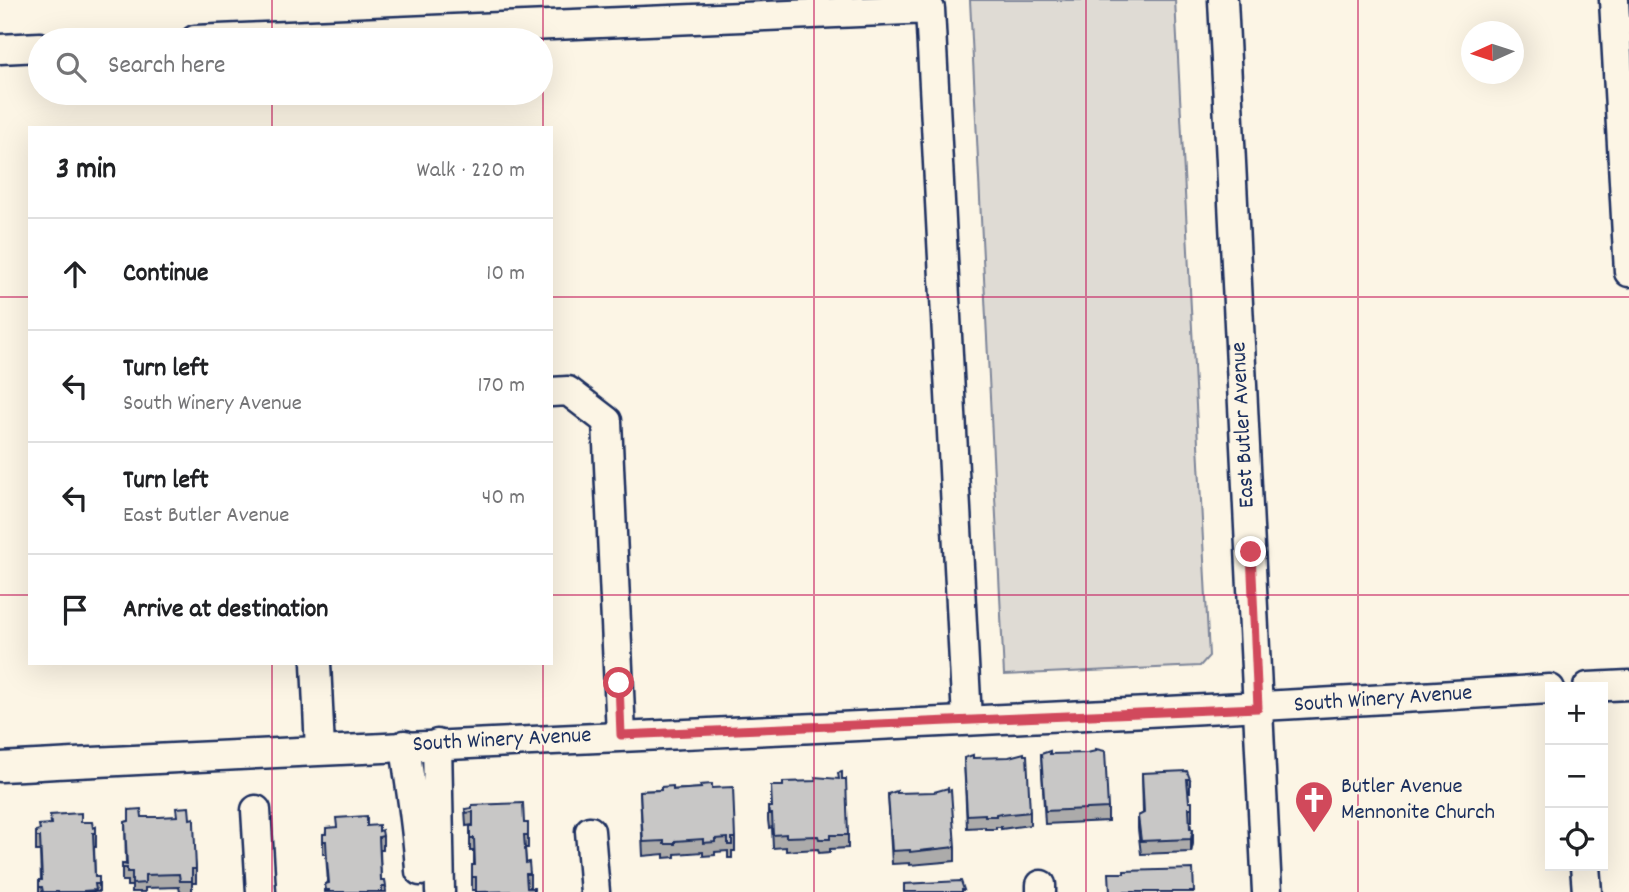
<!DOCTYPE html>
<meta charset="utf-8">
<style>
body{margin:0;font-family:Dekko,sans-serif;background:#f6f6f6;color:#202124}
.controls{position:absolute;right:21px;bottom:21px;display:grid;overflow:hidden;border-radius:0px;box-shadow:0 7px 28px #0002}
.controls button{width:63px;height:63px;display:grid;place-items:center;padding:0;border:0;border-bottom:2px solid #e0e0e0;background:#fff;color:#202124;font:35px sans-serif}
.compass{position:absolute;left:1461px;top:21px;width:63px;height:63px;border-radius:50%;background:#fff;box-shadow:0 7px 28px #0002;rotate:267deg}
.stop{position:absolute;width:21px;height:21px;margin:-16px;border:5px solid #d1495b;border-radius:50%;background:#fff}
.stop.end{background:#d1495b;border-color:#fff;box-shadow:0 2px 7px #0008}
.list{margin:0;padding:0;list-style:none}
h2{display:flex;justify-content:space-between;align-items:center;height:91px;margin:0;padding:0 28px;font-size:30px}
h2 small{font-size:23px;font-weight:400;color:#757577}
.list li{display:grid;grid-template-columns:46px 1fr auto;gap:21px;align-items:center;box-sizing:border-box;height:112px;padding:0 28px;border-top:2px solid #e0e0e0}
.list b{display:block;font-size:26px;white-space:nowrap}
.list p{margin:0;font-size:23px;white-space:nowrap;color:#757577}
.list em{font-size:23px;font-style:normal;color:#757577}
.icon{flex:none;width:38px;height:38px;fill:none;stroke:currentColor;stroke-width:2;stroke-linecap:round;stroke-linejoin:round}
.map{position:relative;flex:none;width:1629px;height:892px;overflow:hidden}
.search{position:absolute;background:#fff;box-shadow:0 7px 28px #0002;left:28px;top:28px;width:525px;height:77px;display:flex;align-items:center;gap:18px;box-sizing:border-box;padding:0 24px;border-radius:38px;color:#757577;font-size:26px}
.panel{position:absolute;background:#fff;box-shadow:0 7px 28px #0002;left:28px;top:126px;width:525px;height:539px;border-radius:0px}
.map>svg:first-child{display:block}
</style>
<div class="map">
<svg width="1629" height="892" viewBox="0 0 1629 892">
<rect width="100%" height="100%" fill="#fcf5e5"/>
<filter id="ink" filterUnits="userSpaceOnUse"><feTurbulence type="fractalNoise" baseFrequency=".0143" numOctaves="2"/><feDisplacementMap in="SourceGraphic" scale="14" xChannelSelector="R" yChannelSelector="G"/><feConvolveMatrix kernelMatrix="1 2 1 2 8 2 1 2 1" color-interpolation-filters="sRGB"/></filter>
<g filter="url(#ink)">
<!-- green -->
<polygon fill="#dfdbd4" stroke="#7d8599" stroke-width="2" points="970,0 1175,0 1209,656 1200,666 1004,675"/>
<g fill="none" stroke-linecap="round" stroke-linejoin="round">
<defs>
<g id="minor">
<polyline points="1223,0 1267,892"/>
<polyline points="1614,0 1629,272"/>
<polyline points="195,40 930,9 967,720"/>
<polyline points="0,49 40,47"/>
<polyline points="551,392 568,391 607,421 621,735"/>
<polyline points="316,663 320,750"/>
<polyline points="1588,687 1629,685"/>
<polyline points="437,744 440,892"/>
<path d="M405,745C410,787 418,829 420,871"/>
<path d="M0,767C517,739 1034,722 1550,689"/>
<polyline points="256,810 261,892"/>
<polyline points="590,831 595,892"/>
<polyline points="1585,866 1587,892"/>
<polyline points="1041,885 1041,892"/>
</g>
</defs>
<!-- minor casing -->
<use href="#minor" stroke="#1b2f5e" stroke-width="33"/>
<!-- minor -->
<use href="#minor" stroke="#fcf5e5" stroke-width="28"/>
</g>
<!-- wall -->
<g fill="#acabaa" stroke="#1b2f5e" stroke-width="2">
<polygon points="1041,754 1050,754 1108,808 1108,821 1045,824"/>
<polygon points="964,758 973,758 1030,812 1030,825 1001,829 1001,827 996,827 996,829 985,829 985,827 967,828"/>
<polygon points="1142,773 1190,779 1190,792 1188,792 1189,802 1192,808 1192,821 1190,821 1193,843 1191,852 1141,854 1138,829 1138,816 1143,814"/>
<polygon points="771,786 783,786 848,835 848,848 830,849 830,852 819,853 818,849 786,851 786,847 773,848 772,827 769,828 768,820 768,807 771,807"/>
<polygon points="712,788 735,838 735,851 732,851 732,858 728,858 728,851 715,852 715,855 703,856 703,852 675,854 675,857 664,858 664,854 643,856 640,791"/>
<polygon points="897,793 955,847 955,861 910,865 910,863 892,864 888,794"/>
<polygon points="465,809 524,823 528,835 528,848 525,848 526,863 530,874 530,888 534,888 534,892 476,892 476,890 472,890 472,865 474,865 474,851 470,851 470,826 473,825 466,826"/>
<polygon points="129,810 142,817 190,819 196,869 196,883 192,883 192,892 180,892 179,887 145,888 145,892 132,892 132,886 127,886 127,881 122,881 122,864 126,864 125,822 129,821"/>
<polygon points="81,822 93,828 96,827 96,847 94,847 95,877 99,877 99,892 39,892 39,880 41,880 40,851 36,851 36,831"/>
<polygon points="367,826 379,831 383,836 383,850 380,850 381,880 385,880 386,892 325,892 325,884 328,883 326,854 323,854 323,834"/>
</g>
<!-- shaded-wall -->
<polygon fill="#8c8b8b" stroke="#1b2f5e" stroke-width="2" points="1193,829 1193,843 1191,852 1191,839"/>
<!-- building -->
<g fill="#c8c7c6" stroke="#1b2f5e" stroke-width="2">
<polygon points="1096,749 1105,751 1108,808 1045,811 1041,754 1050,751 1050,754 1087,753 1096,751"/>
<polygon points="1024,753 1024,755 1027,755 1030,812 1001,815 1001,813 996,814 996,816 985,816 985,814 967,815 964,758 973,755 973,758 1009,757"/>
<polygon points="1187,771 1190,779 1187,779 1189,802 1192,802 1192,808 1189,808 1190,829 1193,829 1191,839 1141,841 1138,816 1144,813 1142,773"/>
<polygon points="842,772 842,779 846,779 848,835 830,835 830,839 819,839 818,836 786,837 786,834 773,835 772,814 769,814 768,807 772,807 771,786 783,786 783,782 816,781 815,777 839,779 838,773"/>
<polygon points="712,784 712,788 733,787 735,838 732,838 732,845 728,845 728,838 715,839 715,842 703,843 703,839 675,841 675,844 664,844 664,841 643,842 640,791 661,790 661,787 673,786 673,790 701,788 700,785"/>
<polygon points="948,788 948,791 951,790 955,847 910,852 910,850 892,851 888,794 897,791 897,793 934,792"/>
<polygon points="523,803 524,823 528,823 528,835 524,835 526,863 529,862 530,874 526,874 527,888 534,888 534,891 476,892 476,877 472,877 472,865 475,865 474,838 470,838 470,826 473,826 473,812 466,813 465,809 472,808 472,805"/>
<polygon points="189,807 190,819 194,818 194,823 196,869 192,869 192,881 180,881 179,874 145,875 145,883 132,884 132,872 127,872 127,868 122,868 122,864 127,865 125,822 129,821 129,810 141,809 142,817 159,817 177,816 176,808"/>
<polygon points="81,813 81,822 92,822 93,828 96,827 96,833 93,833 95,877 99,877 99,884 95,884 96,890 84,891 84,892 43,892 42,887 39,887 39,880 42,880 40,837 36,837 36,831 40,830 39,825 51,824 50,815"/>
<polygon points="367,816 367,826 379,825 379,831 382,830 383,836 379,837 381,880 385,880 386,887 382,887 382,892 329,892 329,890 326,890 325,884 329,883 327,861 326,841 323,841 323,834 326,834 326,828 337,827 336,818"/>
<polygon points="1193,869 1194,892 1110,892 1109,873 1124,873 1124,871"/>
<polygon points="961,881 964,890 962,890 962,892 904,892 904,884"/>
</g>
</g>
<g fill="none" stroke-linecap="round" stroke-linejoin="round" filter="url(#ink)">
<!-- route -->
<polyline stroke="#d1495b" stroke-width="9" points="619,683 621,735 1258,708 1251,552"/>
</g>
<!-- grid -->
<path fill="none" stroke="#c2185b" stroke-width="2" stroke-opacity="0.55" d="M272,0V40M543,0V128M814,0V892M1086,0V892M1358,0V892M272,93V128M0,297H30M551,297H1629M0,595H30M551,595H1629M272,663V892M543,663V892"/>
<!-- icons -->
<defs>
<symbol id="church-pin" viewBox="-11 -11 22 30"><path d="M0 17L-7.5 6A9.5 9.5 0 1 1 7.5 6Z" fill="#d1495b" stroke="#fcf5e5"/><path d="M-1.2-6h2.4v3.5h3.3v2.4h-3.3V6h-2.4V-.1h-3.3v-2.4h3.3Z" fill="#fff"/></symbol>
</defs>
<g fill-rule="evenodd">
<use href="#church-pin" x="1292" y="778" width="44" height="60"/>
</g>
<g text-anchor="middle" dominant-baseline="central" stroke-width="5" stroke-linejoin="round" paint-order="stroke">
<!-- street labels -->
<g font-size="23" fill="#1b2f5e" stroke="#fcf5e5">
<text transform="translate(1244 425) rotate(-93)">East Butler Avenue</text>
<text transform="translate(1383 700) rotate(-4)">South Winery Avenue</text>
<text transform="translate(502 741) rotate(-3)">South Winery Avenue</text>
</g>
<!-- poi labels -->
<g font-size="23" fill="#1b2f5e" stroke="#fcf5e5" text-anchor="start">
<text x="1341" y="787">Butler Avenue<tspan x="1341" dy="26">Mennonite Church</tspan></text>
</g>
</g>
</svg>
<div class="controls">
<button>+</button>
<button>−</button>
<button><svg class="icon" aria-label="locate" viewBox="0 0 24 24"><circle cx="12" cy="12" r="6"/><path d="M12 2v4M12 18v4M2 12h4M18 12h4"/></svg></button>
</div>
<svg class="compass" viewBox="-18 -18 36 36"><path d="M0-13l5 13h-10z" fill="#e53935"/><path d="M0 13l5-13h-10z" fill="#757577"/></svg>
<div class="stop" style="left:619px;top:683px"></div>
<div class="stop end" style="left:1251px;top:552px"></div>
<div class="search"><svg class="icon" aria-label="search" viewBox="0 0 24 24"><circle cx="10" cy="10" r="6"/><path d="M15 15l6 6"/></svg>Search here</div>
<section class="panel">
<h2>3 min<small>Walk · 220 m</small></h2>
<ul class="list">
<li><svg class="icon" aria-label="ahead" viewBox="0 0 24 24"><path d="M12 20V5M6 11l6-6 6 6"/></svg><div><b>Continue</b></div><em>10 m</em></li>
<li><svg class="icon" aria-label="left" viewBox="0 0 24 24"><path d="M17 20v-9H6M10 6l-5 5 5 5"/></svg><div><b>Turn left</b><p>South Winery Avenue</p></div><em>170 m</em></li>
<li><svg class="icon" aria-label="left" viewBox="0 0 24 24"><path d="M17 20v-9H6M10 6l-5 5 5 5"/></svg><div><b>Turn left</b><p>East Butler Avenue</p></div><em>40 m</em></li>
<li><svg class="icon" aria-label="arrive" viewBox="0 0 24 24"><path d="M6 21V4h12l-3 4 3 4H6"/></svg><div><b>Arrive at destination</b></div></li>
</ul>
</section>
</div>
